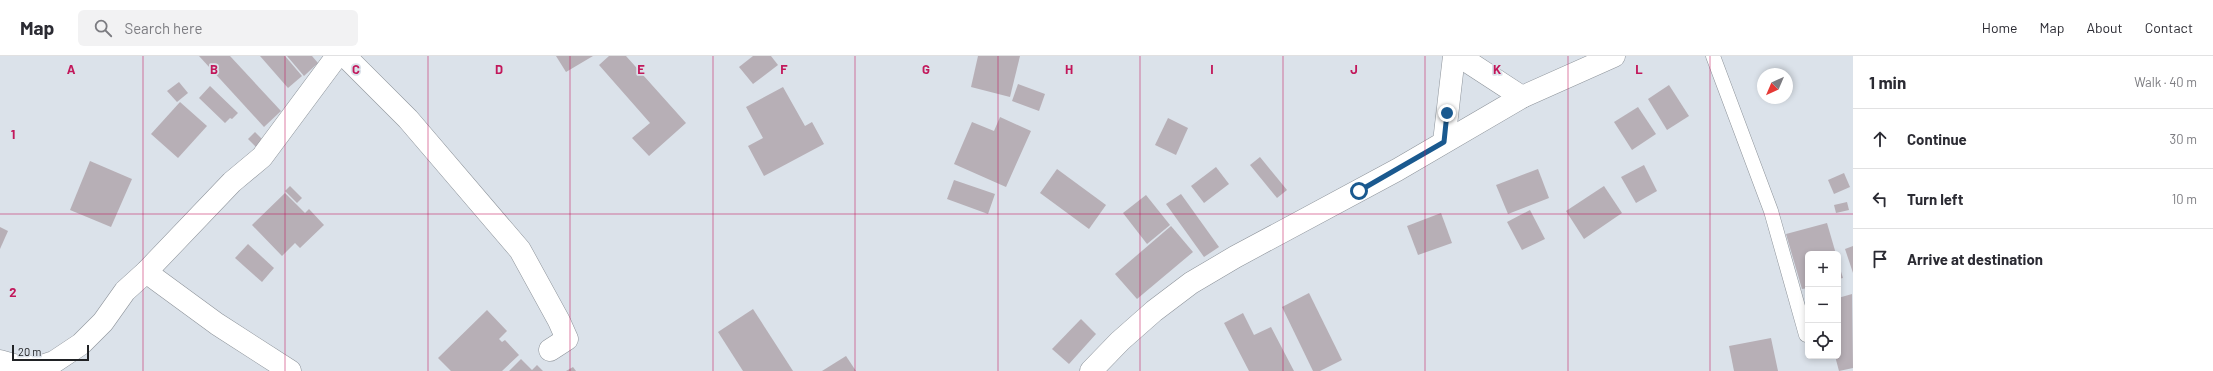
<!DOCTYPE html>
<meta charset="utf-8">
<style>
body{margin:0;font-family:Barlow,sans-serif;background:#f2f2f3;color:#2b2b33}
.controls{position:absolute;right:12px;bottom:12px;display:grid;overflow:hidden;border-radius:6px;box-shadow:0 2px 6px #0003}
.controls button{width:36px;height:36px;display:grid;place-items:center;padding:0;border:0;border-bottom:1px solid #e1e1e2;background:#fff;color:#2b2b33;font:20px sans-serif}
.compass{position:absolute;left:1757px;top:12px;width:36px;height:36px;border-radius:50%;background:#fff;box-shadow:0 2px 6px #0003;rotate:224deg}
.scale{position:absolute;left:12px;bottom:10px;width:77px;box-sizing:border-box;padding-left:4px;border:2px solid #202225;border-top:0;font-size:11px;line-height:14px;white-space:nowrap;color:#202225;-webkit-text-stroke:3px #dbe2ea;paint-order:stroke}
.stop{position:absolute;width:12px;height:12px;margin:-9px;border:3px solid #1a598f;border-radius:50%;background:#fff}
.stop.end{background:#1a598f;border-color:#fff;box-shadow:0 1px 4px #0008}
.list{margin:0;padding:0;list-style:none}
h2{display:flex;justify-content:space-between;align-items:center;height:52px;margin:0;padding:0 16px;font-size:17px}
h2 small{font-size:13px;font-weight:400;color:#7c7c81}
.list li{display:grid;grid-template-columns:26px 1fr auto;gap:12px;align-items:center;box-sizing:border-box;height:60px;padding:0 16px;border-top:1px solid #e1e1e2}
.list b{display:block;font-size:15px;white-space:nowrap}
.list em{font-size:13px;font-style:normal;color:#7c7c81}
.icon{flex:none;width:22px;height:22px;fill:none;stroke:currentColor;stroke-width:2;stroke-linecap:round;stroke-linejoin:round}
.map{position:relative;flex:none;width:1853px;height:315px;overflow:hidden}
header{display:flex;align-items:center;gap:24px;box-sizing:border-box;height:56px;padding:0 20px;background:#fff;border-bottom:1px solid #e1e1e2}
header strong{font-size:19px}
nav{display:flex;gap:22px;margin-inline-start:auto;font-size:14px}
.search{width:280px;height:36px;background:#f2f2f3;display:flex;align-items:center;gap:10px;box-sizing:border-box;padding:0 14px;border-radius:6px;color:#7c7c81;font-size:15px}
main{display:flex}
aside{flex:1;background:#fff}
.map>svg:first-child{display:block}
</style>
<header>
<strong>Map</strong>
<div class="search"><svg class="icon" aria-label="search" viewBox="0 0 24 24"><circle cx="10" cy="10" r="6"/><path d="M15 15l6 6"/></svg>Search here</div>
<nav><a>Home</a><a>Map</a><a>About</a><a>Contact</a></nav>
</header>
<main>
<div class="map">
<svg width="1853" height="315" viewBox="0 0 1853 315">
<rect width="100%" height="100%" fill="#dbe2ea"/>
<!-- building -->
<g fill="#b7afb6">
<polygon points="199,0 230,0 281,55 264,71"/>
<polygon points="260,0 285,0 302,20 288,32"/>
<polygon points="287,0 312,0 318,7 304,20"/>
<polygon points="556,0 593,0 566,16"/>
<polygon points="609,0 626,0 686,67 649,100 632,82 650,67 599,9"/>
<polygon points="753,0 771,0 778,9 753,28 739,11"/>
<polygon points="978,0 1020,0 1010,41 971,31"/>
<polygon points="179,26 188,37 177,46 167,35"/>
<polygon points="1018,28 1045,38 1039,55 1012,45"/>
<polygon points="1669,29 1689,60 1667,74 1648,43"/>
<polygon points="210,30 238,57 232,63 230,62 225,67 199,42"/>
<polygon points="783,31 805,70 812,66 824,88 764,120 748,90 763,82 746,51"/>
<polygon points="180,46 207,70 178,102 151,78"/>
<polygon points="1638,51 1656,78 1632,94 1614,66"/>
<polygon points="1000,61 1031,75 1006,131 954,108 972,66 994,75"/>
<polygon points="1168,62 1188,72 1176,99 1155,89"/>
<polygon points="255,76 264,85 257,92 248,83"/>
<polygon points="1260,101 1287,134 1277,142 1250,109"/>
<polygon points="90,105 132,123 111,171 70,154"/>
<polygon points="1644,109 1657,135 1636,147 1621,121"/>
<polygon points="1216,111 1229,128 1204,147 1191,130"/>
<polygon points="1057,113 1106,149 1089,173 1040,137"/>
<polygon points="1538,113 1549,142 1508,158 1496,129"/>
<polygon points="1844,117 1850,131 1834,138 1828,124"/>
<polygon points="954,124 995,138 988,158 947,143"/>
<polygon points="290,130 302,142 297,147 285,135"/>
<polygon points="1604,130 1622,157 1584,183 1566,155"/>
<polygon points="285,137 305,157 309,153 324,169 300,192 295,187 282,200 252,169"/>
<polygon points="1181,138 1219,191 1204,201 1166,148"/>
<polygon points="1146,139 1170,169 1147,188 1123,157"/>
<polygon points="1847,146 1849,154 1836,157 1834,149"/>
<polygon points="1530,154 1545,183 1522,194 1507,166"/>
<polygon points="1441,157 1452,187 1418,199 1407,170"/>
<polygon points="1827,167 1836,198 1808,198 1808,232 1802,233 1786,178"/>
<polygon points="1171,170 1193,196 1137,243 1115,218"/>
<polygon points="0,171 8,175 0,193"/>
<polygon points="248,188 274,212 262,226 235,202"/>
<polygon points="1853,190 1853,217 1845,193"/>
<polygon points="1838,206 1843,222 1838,223"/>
<polygon points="1309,237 1342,304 1320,315 1313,315 1282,251"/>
<polygon points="1852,238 1853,312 1839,315 1835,300 1838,300 1838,242"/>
<polygon points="753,253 793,315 743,315 718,276"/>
<polygon points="487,254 507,275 499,283 502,286 505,284 519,299 502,315 451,315 438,302"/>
<polygon points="1243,257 1254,279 1271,271 1294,315 1249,315 1224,267"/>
<polygon points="1081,263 1096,278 1069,308 1052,293"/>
<polygon points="1771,282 1778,315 1734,315 1729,290"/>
<polygon points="846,300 856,315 822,315"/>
<polygon points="521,303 532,314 537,309 543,315 509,315"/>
<polygon points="573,311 576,315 566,315"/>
</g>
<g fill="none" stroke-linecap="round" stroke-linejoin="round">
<defs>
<polyline id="service" points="1713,0 1771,155 1806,279"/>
<g id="minor">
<polyline points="345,0 408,63 520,194 559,265 567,283 550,294"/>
<polyline points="1459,0 1522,41"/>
<polyline points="1444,86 1454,0"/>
<polyline points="0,305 21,311 42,310 54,306 81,288 103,266 125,235 146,216"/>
<polyline points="290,315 217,268 146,216 232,126 262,101 337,0"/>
<polyline points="1091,315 1120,285 1154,255 1191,227 1235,201 1397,114 1522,41 1614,0"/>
</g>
</defs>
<!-- service casing -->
<use href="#service" stroke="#8d939a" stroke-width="15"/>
<!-- minor casing -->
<use href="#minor" stroke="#8d939a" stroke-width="23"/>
<!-- service -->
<use href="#service" stroke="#fff" stroke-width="14"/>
<!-- minor -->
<use href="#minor" stroke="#fff" stroke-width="22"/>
</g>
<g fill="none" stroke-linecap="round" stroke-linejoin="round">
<!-- route -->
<polyline stroke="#1a598f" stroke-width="5" points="1359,135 1444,86 1447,57"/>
</g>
<!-- grid -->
<path fill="none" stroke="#c2185b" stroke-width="1" stroke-opacity="0.55" d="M143,0V315M285,0V315M428,0V315M570,0V315M713,0V315M855,0V315M998,0V315M1140,0V315M1283,0V315M1425,0V315M1568,0V315M1710,0V315M0,158H1853"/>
<g font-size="13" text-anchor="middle" font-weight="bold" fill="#c2185b" stroke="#dbe2ea" stroke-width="3.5" stroke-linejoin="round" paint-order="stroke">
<text x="71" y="18">A</text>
<text x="214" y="18">B</text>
<text x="356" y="18">C</text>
<text x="499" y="18">D</text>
<text x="641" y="18">E</text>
<text x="784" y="18">F</text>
<text x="926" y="18">G</text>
<text x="1069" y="18">H</text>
<text x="1212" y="18">I</text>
<text x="1354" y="18">J</text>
<text x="1497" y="18">K</text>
<text x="1639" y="18">L</text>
<text x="13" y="83">1</text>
<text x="13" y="241">2</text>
</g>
</svg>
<div class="controls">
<button>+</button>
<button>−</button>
<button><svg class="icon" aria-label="locate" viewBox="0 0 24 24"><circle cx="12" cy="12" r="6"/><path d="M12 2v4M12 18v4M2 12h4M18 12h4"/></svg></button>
</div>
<svg class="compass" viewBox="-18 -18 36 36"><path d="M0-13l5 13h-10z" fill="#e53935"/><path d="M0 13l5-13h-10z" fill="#7c7c81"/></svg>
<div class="scale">20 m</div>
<div class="stop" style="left:1359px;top:135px"></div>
<div class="stop end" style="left:1447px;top:57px"></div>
</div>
<aside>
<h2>1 min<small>Walk · 40 m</small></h2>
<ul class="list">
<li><svg class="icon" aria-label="ahead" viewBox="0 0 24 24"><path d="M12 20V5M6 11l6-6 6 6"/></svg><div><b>Continue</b></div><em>30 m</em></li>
<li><svg class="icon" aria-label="left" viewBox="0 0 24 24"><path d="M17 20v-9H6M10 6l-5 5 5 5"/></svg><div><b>Turn left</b></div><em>10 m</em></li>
<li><svg class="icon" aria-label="arrive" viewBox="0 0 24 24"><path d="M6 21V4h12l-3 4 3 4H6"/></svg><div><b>Arrive at destination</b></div></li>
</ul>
</aside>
</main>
